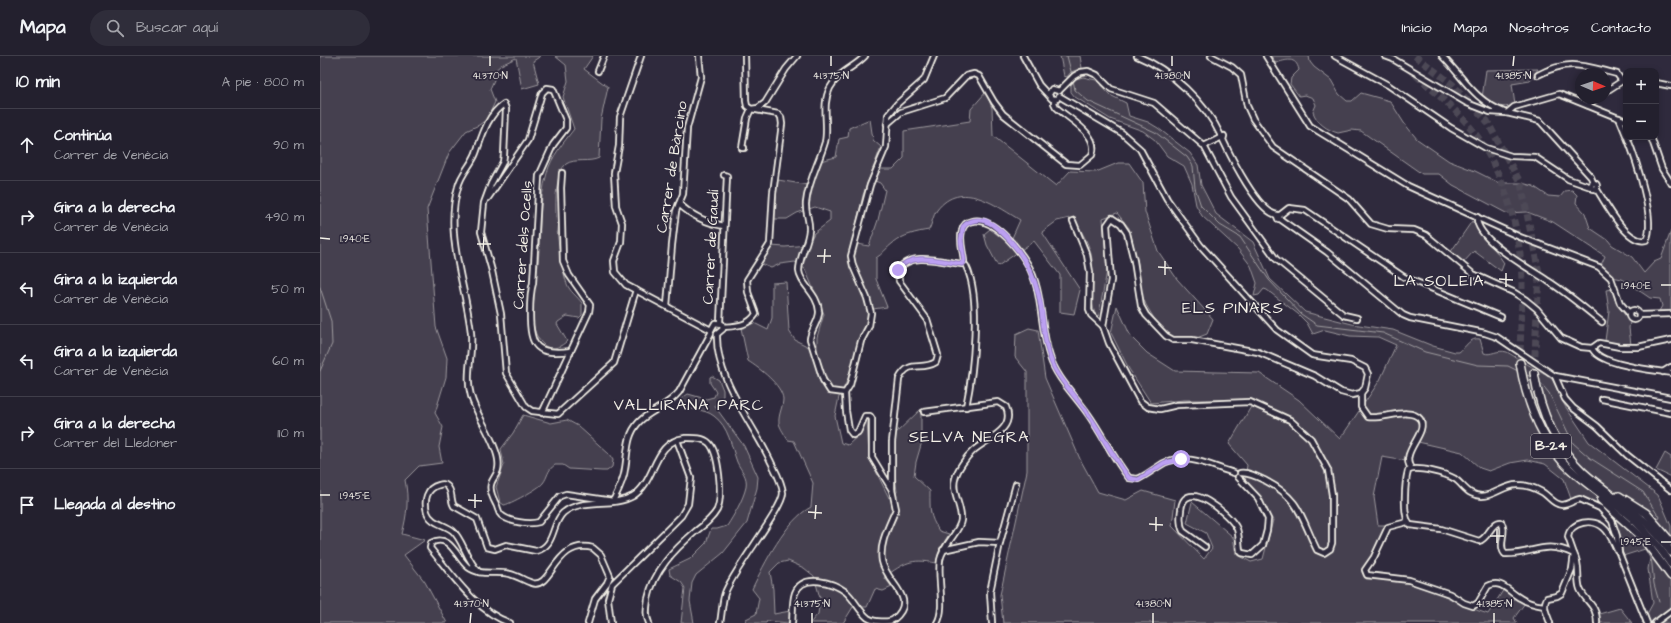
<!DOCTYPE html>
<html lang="es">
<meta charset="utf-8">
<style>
body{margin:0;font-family:"Architects Daughter",sans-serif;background:#2f2d3a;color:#f1f3f6}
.controls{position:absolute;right:12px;top:12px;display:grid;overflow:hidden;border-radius:8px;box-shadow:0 2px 6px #0003}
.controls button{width:36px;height:36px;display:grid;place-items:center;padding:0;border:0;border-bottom:1px solid #403e4a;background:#23202e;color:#f1f3f6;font:20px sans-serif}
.compass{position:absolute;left:1255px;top:12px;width:36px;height:36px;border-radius:50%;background:#23202e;box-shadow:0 2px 6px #0003;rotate:92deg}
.stop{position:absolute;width:12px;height:12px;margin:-9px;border:3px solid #bca0f2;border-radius:50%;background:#fff}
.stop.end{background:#bca0f2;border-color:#fff;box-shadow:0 1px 4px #0008}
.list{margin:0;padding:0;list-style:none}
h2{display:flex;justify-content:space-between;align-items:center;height:52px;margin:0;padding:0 16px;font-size:17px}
h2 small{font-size:13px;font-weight:400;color:#a3a3aa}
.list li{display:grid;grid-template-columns:26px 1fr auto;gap:12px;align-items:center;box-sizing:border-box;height:72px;padding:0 16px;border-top:1px solid #403e4a}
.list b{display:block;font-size:15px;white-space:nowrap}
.list p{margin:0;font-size:13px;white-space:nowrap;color:#a3a3aa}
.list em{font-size:13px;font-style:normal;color:#a3a3aa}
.icon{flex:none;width:22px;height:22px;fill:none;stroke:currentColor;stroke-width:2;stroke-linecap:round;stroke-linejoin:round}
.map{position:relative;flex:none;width:1351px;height:567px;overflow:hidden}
header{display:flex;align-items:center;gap:24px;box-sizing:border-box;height:56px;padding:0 20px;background:#23202e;border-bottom:1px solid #403e4a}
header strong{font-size:19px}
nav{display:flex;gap:22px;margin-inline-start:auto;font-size:14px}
.search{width:280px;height:36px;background:#2f2d3a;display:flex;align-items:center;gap:10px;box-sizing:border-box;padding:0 14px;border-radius:22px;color:#a3a3aa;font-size:15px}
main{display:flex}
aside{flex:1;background:#23202e}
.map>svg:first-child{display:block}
</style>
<header>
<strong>Mapa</strong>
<div class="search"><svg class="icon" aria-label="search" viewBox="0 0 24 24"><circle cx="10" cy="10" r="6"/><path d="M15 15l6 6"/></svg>Buscar aquí</div>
<nav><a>Inicio</a><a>Mapa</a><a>Nosotros</a><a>Contacto</a></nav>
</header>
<main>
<aside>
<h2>10 min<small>A pie · 800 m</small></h2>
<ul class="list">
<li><svg class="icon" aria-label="ahead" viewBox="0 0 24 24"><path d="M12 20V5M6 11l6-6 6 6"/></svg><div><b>Continúa</b><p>Carrer de Venècia</p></div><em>90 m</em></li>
<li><svg class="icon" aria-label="right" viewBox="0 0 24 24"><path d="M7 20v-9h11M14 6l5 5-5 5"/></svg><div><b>Gira a la derecha</b><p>Carrer de Venècia</p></div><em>490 m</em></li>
<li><svg class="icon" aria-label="left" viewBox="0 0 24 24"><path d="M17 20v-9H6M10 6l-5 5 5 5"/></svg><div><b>Gira a la izquierda</b><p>Carrer de Venècia</p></div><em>50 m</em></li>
<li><svg class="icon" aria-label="left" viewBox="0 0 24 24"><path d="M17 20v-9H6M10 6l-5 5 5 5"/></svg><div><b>Gira a la izquierda</b><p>Carrer de Venècia</p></div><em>60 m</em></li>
<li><svg class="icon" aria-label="right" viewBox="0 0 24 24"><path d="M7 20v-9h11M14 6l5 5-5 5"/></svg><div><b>Gira a la derecha</b><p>Carrer del Lledoner</p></div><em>110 m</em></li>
<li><svg class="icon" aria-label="arrive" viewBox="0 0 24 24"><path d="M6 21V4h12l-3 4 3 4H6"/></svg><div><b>Llegada al destino</b></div></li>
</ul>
</aside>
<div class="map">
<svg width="1351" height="567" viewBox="0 0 1351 567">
<rect width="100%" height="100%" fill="#2f2a3d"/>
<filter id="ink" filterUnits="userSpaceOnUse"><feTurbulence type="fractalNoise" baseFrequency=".025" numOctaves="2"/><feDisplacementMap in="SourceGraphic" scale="8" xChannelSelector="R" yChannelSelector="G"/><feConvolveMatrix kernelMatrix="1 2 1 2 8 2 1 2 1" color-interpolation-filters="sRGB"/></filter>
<g filter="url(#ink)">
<!-- green -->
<g fill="#454050" stroke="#9c989c">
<path d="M0,0H221L213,5L219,28L202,33L196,2L181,9L172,17L174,24L170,33L175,46L167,63L159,69L146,75L129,97L107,153L116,271L127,302L126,321L115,357L123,371L119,391L122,407L99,410L85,424C89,443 87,459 82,478L105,484L84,499L105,526L127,567H0Z"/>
<path d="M235,0H273L264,13L288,31L281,63L279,102C269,107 255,102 246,108C227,123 239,206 247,228C250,236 257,240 262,247V259L259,262L247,260L238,266L237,268L247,285C242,290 233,295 225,290C203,273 216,230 218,208C221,177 218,147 227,117C231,101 244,86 254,73L243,41L248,25L246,9Z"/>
<polygon points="740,0 760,0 762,12 751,16 747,21 744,20"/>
<path d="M951,0H989L990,6L994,11L1011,24L1019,38L1027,45H1032L1041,37L1070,45L1084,67L1097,83L1129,105L1155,115L1179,127H1202L1213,130L1228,140L1240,141L1245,135L1252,134L1257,139L1256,147L1265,157L1270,172L1288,184L1292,189L1312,201L1324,217L1334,206L1341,203L1351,175V255H1339L1342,250L1340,243L1330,242L1302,223L1292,221L1281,209L1285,200L1233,166L1207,156L1186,157L1133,129L1119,118H1102L1041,75L1032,74L1018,77C1007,74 997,67 993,56L996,49L993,42L985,39L979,40L970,28L971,22L979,14C976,0 966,4 956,7Z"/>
<path d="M1218,13L1210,25L1192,28L1195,49C1181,53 1175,50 1162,42L1166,14Z"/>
<path d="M763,21L776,24L790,39L806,47L809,60L828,66L838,72L870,97L878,109L881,129L896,158L933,186L950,223L985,256L1032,268L1073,274L1113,290L1135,296H1139C1146,291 1150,281 1160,283L1164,297C1171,300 1177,293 1187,296L1232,323L1245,350L1269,386L1338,439L1351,470V567H1322L1333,547L1328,513L1330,502L1325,493L1303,500C1299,478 1296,458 1275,447C1266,442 1260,441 1251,443L1244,423L1225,408L1208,404L1190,407L1169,415L1160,412L1142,396L1098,386L1090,388L1086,405L1062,401L1054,441L1058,469H1066L1054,496L1042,516L1046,523C1060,523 1077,522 1090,526C1117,534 1141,550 1168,558L1184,533L1205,547L1194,562L1197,567H683L680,539L707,415V316L695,301L696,278L709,272L718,274L725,322L760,403L778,436L806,444L823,435L855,444L852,470L884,503L892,492L886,477L867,467L872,446L913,481L916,498L931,506L943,503L953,464L925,423L927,409L909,388L935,344H864L831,347L809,313L791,277L797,250L811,281L827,297L855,315L939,317L979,344L1020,383L1060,324L1076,289L1058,281L1030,280L1005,274L993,278L987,267L978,258L947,234L944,233L939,239L934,240L937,227L931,210L918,193L882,160L876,149L872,128L864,110L847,100L835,84L823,75L790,63L755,41L751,36V29L756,23Z"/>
<path d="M666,36L672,52L673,80L736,130L750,115L776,116L798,107H809L823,127L825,156L838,195L857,223L893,263L887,278L874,283L854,282L835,264L826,249L820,234L818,208L809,172L797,157L783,162L787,215L778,263C766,245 776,219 771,198C768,185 759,172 754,161L737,165L722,176L760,234L754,258L740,256V219L714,185L678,210L667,189L664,178L670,173L683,183L692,182L700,164C675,149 641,123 617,154C613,159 612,168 609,174C596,176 583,179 573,187C566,192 563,198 556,202V223L567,251L553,253C547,232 527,209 537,188L549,190L558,164L565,134L560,127L555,125L560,113H573L584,102V75L650,65L651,53Z"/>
<path d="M550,63L553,84L561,91L543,139L528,205L546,247L548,263L538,288L528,323L519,341L515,360L521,387L528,389L541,377L547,363L549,401L569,442L577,436L574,408L575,378L601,353V389L596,406L594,420L610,435C610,454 609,459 619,475L629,478L620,493L616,507C590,502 585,507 564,521L572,531L563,535L555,533L547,551H533L523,567H490L498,558L500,542L494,520L484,512L468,505L459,507L450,516L453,533L454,558L470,555L469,567L447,565L446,567H425L426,563L436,558L439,542L432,533C444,508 466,464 491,451L493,427L474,385L468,384C465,379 460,372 459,367C458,359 463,351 463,343C462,329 439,312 428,305L421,272L434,267L448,274L452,262V227L466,226L469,275L475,284L497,295V281L504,258L485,213L475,206L460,208L451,212L441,208L451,190L465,191L488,189L494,177L510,165V156L495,151L477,157L467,163H454L458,124L488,129L493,128L500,105L516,101L519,83L528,81L529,72Z"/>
<path d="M1152,165C1162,180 1175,192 1184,207L1181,215L1154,195L1142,208L1130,197Z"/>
<polygon points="1292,233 1296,247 1310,266 1309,272 1311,289 1299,289 1285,285 1289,255 1286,234"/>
<path d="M392,320L399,324L403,334V340L395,349L396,352L424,390L438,421L437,432L427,467L403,497L376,519L372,527L370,545L374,567H361L365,532L361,526L350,519L349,513L370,503L386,487L391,473H397L407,470C414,459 423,444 426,431C428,420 421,415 417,406C411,390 409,371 394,360C384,352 370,355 359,349L362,342L368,338L386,343L394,341L396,336L390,327V321Z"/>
<path d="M203,359L231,367L247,364L258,370L289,398L293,404L292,411L287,415H282L249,413L243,409H235C227,414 228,421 223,427C220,432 188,449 184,449L180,446L176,431L184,409L181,393L193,377Z"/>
<polygon points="1345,397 1351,401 1351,421 1336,414"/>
<polygon points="1300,552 1312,567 1278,567 1279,558"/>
</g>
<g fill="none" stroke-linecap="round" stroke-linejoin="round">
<!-- stream -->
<g stroke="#a19ea0" stroke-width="1">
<polyline points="747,0 752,19"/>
<polyline points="753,24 755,34 768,45 835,76 867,101 873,110 875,132 881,150 900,169 920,181 949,224 981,258 997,269 1063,277 1105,296 1158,309 1188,310 1198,315"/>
<polyline points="0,231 11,265 12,288 0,315"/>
<polyline points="1205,318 1211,321"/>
<polyline points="1219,325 1229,337 1253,387 1270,402 1323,436 1339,461 1337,465"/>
<polyline points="1331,500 1334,528 1339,546"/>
</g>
<!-- highway-tunnel -->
<g stroke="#4d4857" stroke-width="7" stroke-dasharray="7 3.5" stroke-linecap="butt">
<polyline points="1095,0 1132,28 1167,65 1201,128 1219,217 1214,317"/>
<path d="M1088,12C1112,34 1141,56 1159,83C1187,125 1202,180 1202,231C1202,256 1200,281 1200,307"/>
</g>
<defs>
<g id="minor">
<polyline points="321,0 300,61 299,90 294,117 296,150 302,167 301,186 294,205 295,216 306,229 391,274"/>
<polyline points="703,0 719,29 732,43 737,43"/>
<path d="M817,0C850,13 886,47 901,80"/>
<polyline points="891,0 912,11 921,19 927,50 933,63 953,91 1029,143 1051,168 1068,173 1094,174 1106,179 1153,218 1193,236 1206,244 1217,253 1241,282 1261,291 1272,292"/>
<polyline points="946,0 990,70 1088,130 1200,181 1279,211 1291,222 1300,247 1309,257"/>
<polyline points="1015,0 1068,29 1131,72 1166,92 1191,100 1215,101 1248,123 1271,131"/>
<polyline points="1065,0 1073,3 1147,47 1170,56 1187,57 1220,65 1271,121 1273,126"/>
<path d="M1122,0C1144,22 1154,44 1184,56"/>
<polyline points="278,15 284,0"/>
<path d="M1218,19C1249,2 1265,10 1297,18L1302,25H1306"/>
<polyline points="1336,27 1351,30"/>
<polyline points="739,35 754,20 761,16 768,15 777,19 791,33 834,47 884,90 911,141 956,203 1024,259 1037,262"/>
<polyline points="1285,36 1302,25"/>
<polyline points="729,38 732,33 739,35"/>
<path d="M739,40L802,77L820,93L847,143L881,190L957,274L992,299L1031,305L1045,312L1048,318L1045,332L1041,337L1032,339L1021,336L995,320L938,296L872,284H853L846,280L826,259L821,250L814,205L807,177L801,168L792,162L787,169L791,224L783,270L789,287L820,345L828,351L840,353L857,349L930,346L970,364L991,383L1008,414L1012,439V487L1010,493L1004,497L997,494C981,462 981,443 946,425C938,421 929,416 920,417"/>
<polyline points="1267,49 1277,42"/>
<polyline points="1187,57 1194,51 1239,38 1306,65"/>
<polyline points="1299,62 1306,79"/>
<path d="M567,68L581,56L625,42L646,20L654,18L659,20L674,46L683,58L746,108L760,109L772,99C780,78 748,63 736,51L734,47L735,43"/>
<polyline points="1331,81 1342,113 1351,127"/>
<path d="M884,90L904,80L903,84C911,101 939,158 958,159"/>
<polyline points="424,92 422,92 427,62 431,53 427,50 426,45 425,0"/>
<circle cx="1274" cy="130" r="3"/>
<path d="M1276,132C1285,146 1307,189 1326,184C1337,165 1315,101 1307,81"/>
<path d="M168,142L208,84L222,37L227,32L233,33L246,64V72L233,89L219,120L213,227C210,237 210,247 210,258C210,292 217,299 251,295"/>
<path d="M359,148C372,160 387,167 404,170"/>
<polyline points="960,159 969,152 985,154 1084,221 1181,261"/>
<polyline points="957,160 958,163 960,163 1007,196 1083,259 1090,262 1165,277 1177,281 1235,320 1351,342"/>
<path d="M1157,161C1155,184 1211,213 1228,225C1247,237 1264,252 1282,266"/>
<polyline points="753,165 767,199 770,216 769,254 771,259 783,270"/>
<path d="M644,205C643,195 639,184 642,175C643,169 647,166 652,165C672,160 697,191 707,207C724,236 719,270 730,301C737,323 755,339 768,358C783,379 793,402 809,422L818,423C827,419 835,412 844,407C867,396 893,411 914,417"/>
<polyline points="347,250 352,189 356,155 363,138 367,72 381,21 379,0"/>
<circle cx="1314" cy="259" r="5"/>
<polyline points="1319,259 1351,258"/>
<polyline points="400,266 407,120 404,119"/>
<path d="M403,271C417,270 428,270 436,258L428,236L427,224L450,188L453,137L462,68L461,61L458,58L431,53L438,52L445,47L466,13L477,0"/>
<polyline points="391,274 395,267 402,268 403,273 397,278"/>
<path d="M397,278C395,323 433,367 451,406C456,416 462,426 463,437C463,453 413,514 405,537C402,546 402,557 400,567"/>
<path d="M1272,292C1278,309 1334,314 1351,317"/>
<polyline points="1272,292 1279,287 1300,291 1318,291 1351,284"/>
<polyline points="1343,316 1351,311"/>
<polyline points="1235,320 1245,343 1253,352 1277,370 1307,399 1351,434"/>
<path d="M525,337L510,335L503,324L490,283C491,273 500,264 499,255C498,238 480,228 479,215C479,201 488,188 489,174C490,165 485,156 486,147C488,125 499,107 505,86C509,69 501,49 510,32C519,15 534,12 545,0"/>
<path d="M1041,337V351L1048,361C1062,364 1090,350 1100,363C1109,377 1079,397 1091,412"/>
<polyline points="1282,343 1351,357"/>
<path d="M646,351C653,317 662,242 646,210"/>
<path d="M604,356L678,346L686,351C696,374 666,383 653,395C646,401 637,414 635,423C631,436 642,450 641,464C640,476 623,488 620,504C617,522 626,553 617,567"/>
<polyline points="222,357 269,256 270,249 249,219 243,205 241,132 242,117"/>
<path d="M572,434V386L579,323C590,302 600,316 616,306L618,299L607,263L579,225L578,214C590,195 623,206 642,208"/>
<path d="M293,445L246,438L240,440L219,466C209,469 189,466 181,459C178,456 178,451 176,448C161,420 182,426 178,403C175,384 157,361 151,340C145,320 153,297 151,277C146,229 124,179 138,131C141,117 151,110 156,97C162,80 168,58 184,48L186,53L184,99L183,106L171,128L164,147L161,176L172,215L181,258L186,317L206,351L212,355L238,358L294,307L316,234"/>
<path d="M293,445C298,435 304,424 305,413C308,396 306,380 319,366C330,354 347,351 359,336L391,277"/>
<path d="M1087,466L1068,471L1054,501L1045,514L1047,519L1089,524L1130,538L1144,547L1153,550L1158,547L1168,530C1181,523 1189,536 1200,542C1206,546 1217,549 1224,550"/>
<path d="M885,491L863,475C860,469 860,461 861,454C864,419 911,459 917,473C919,479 919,488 920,495L922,497L932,499L943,489L947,474L948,463L938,442L918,421"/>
<polyline points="623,494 659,486 680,487"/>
<path d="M159,516C146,504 143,484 133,475C125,468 111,468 107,456C104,445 106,432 119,429C122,428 125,428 127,430C133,435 130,444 134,450L157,463L167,491L175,493L186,489L216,495C236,490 231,468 243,457C262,441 292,452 313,440C337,425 332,386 365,382C372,382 383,381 389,387C399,397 403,440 397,454C392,463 384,469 376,475C354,494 334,514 328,543C327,551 325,559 329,567"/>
<path d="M190,567C158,556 135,523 114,497L110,492L111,487C130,476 137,503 148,511C161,521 176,514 190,518C198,520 205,525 212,527C232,534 235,482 273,492L281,499L290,520L287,527L275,543L268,567"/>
<polyline points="291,567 288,543 292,528 347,474 361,460 368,448 371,422 357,384"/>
<path d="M472,567C473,557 472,546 475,537C483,516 514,527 526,536C535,544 539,555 548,562C554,566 569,567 574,563C599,542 566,527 562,505C559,487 569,470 576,453L572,434L552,401V363L550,360H545L538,376L533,379L529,374L526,355L525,337L530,329L541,285L549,270L551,257L547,242L533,210L531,200L550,129L566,91L568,59L577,48L604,24L614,0"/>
<polyline points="672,567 670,536 680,487 696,428"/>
<path d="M1230,567C1227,558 1222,550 1227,542L1237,540L1242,537L1252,513L1254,498L1248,481C1250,465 1274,462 1284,472C1290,477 1293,486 1297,494"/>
<path d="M1277,567C1277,548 1266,547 1260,533C1256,522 1261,510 1254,498C1223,483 1214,499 1185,498C1177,489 1188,475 1181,466C1171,466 1169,482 1159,485L1121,473L1090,469C1082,460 1085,426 1088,415C1095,409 1127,418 1135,423C1141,427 1145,434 1151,437C1169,447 1182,428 1198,429C1206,429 1215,432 1222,436C1229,440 1234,449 1242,449C1248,449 1254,444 1260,443L1280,452L1292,465L1297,480L1299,497L1327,567"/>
<polyline points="1335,567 1351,555"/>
</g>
<g id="highway">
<path d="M1200,307C1206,344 1218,377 1243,406C1264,429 1292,443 1314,464C1328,477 1340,492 1351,508"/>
<path d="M1214,317C1220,355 1234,389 1263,416C1282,433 1304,447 1323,464C1334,473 1343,485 1351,496"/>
<polyline points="1299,440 1326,457 1351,486"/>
<polyline points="1281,444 1322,481 1351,520"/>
</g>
</defs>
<!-- minor casing -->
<use href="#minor" stroke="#f4f1e8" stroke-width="8"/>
<!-- highway casing -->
<use href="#highway" stroke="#f4f1e8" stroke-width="10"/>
<!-- minor -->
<use href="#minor" stroke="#2f2a3d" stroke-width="4.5"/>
<!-- highway -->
<use href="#highway" stroke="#2f2a3d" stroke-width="7"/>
</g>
</g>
<g fill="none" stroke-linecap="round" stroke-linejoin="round" filter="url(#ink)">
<!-- route -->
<path stroke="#bca0f2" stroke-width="5" d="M578,214C590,195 623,206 642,208L644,204L641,185L643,171C651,162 663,162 673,169C700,189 716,219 721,251C724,273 725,294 735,313C744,329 758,343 768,358C782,379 793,401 809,422L818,424L844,407L861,403"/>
</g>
<!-- ticks -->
<path fill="none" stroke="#f4f1e8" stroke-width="1.5" d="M170,10V0M511,10V0M852,10V0M1193,10L1194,0M0,182L10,183M157,188H171M163,195L164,181M497,200H511M504,207L505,193M838,211L852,212M845,219V205M1179,223L1193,224M1341,229H1351M1186,231V217M0,439H10M148,444L162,445M155,452V438M488,456L502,457M495,463L496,449M829,468L843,469M836,475V461M1170,480H1184M1341,486H1351M1177,487V473M150,567L151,557M492,567V557M833,567V557M1174,567V557"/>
<g text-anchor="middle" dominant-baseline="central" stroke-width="3.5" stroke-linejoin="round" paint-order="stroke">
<!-- shield labels -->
<rect fill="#2f2a3d" stroke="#b9b5b5" stroke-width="1" x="1211" y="378" width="40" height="24" rx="3"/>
<g font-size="14" font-weight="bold" fill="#f4f1e8">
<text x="1231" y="390">B-24</text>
</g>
<!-- street labels -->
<g font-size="15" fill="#f4f1e8" stroke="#2f2a3d">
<text transform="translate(352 111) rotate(-81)">Carrer de Bàrcino</text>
<text transform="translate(203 189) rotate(-86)">Carrer dels Ocells</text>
<text transform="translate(391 191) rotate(-87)">Carrer de Gaudí</text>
</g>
<!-- neighbourhood labels -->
<g font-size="16" letter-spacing="1" fill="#f4f1e8" stroke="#2f2a3d">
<text x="1119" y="225">LA SOLEIA</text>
<text x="913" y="252">ELS PINARS</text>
<text x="369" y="349">VALLIRANA PARC</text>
<text x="649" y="381">SELVA NEGRA</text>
</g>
</g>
<g font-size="10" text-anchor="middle" fill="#f4f1e8" stroke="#2f2a3d" stroke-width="3.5" stroke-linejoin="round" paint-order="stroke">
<text x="170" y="23">41.370°N</text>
<text x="511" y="23">41.375°N</text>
<text x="852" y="23">41.380°N</text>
<text x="1193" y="23">41.385°N</text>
<text x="35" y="186">1.940°E</text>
<text x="1316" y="233">1.940°E</text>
<text x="35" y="443">1.945°E</text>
<text x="1316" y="489">1.945°E</text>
<text x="151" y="551">41.370°N</text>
<text x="492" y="551">41.375°N</text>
<text x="833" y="551">41.380°N</text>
<text x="1174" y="551">41.385°N</text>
</g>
</svg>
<div class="controls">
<button>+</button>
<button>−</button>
</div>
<svg class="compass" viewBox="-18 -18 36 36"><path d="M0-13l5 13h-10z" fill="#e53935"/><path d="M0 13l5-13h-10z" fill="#a3a3aa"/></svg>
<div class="stop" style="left:861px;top:403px"></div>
<div class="stop end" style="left:578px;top:214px"></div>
</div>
</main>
